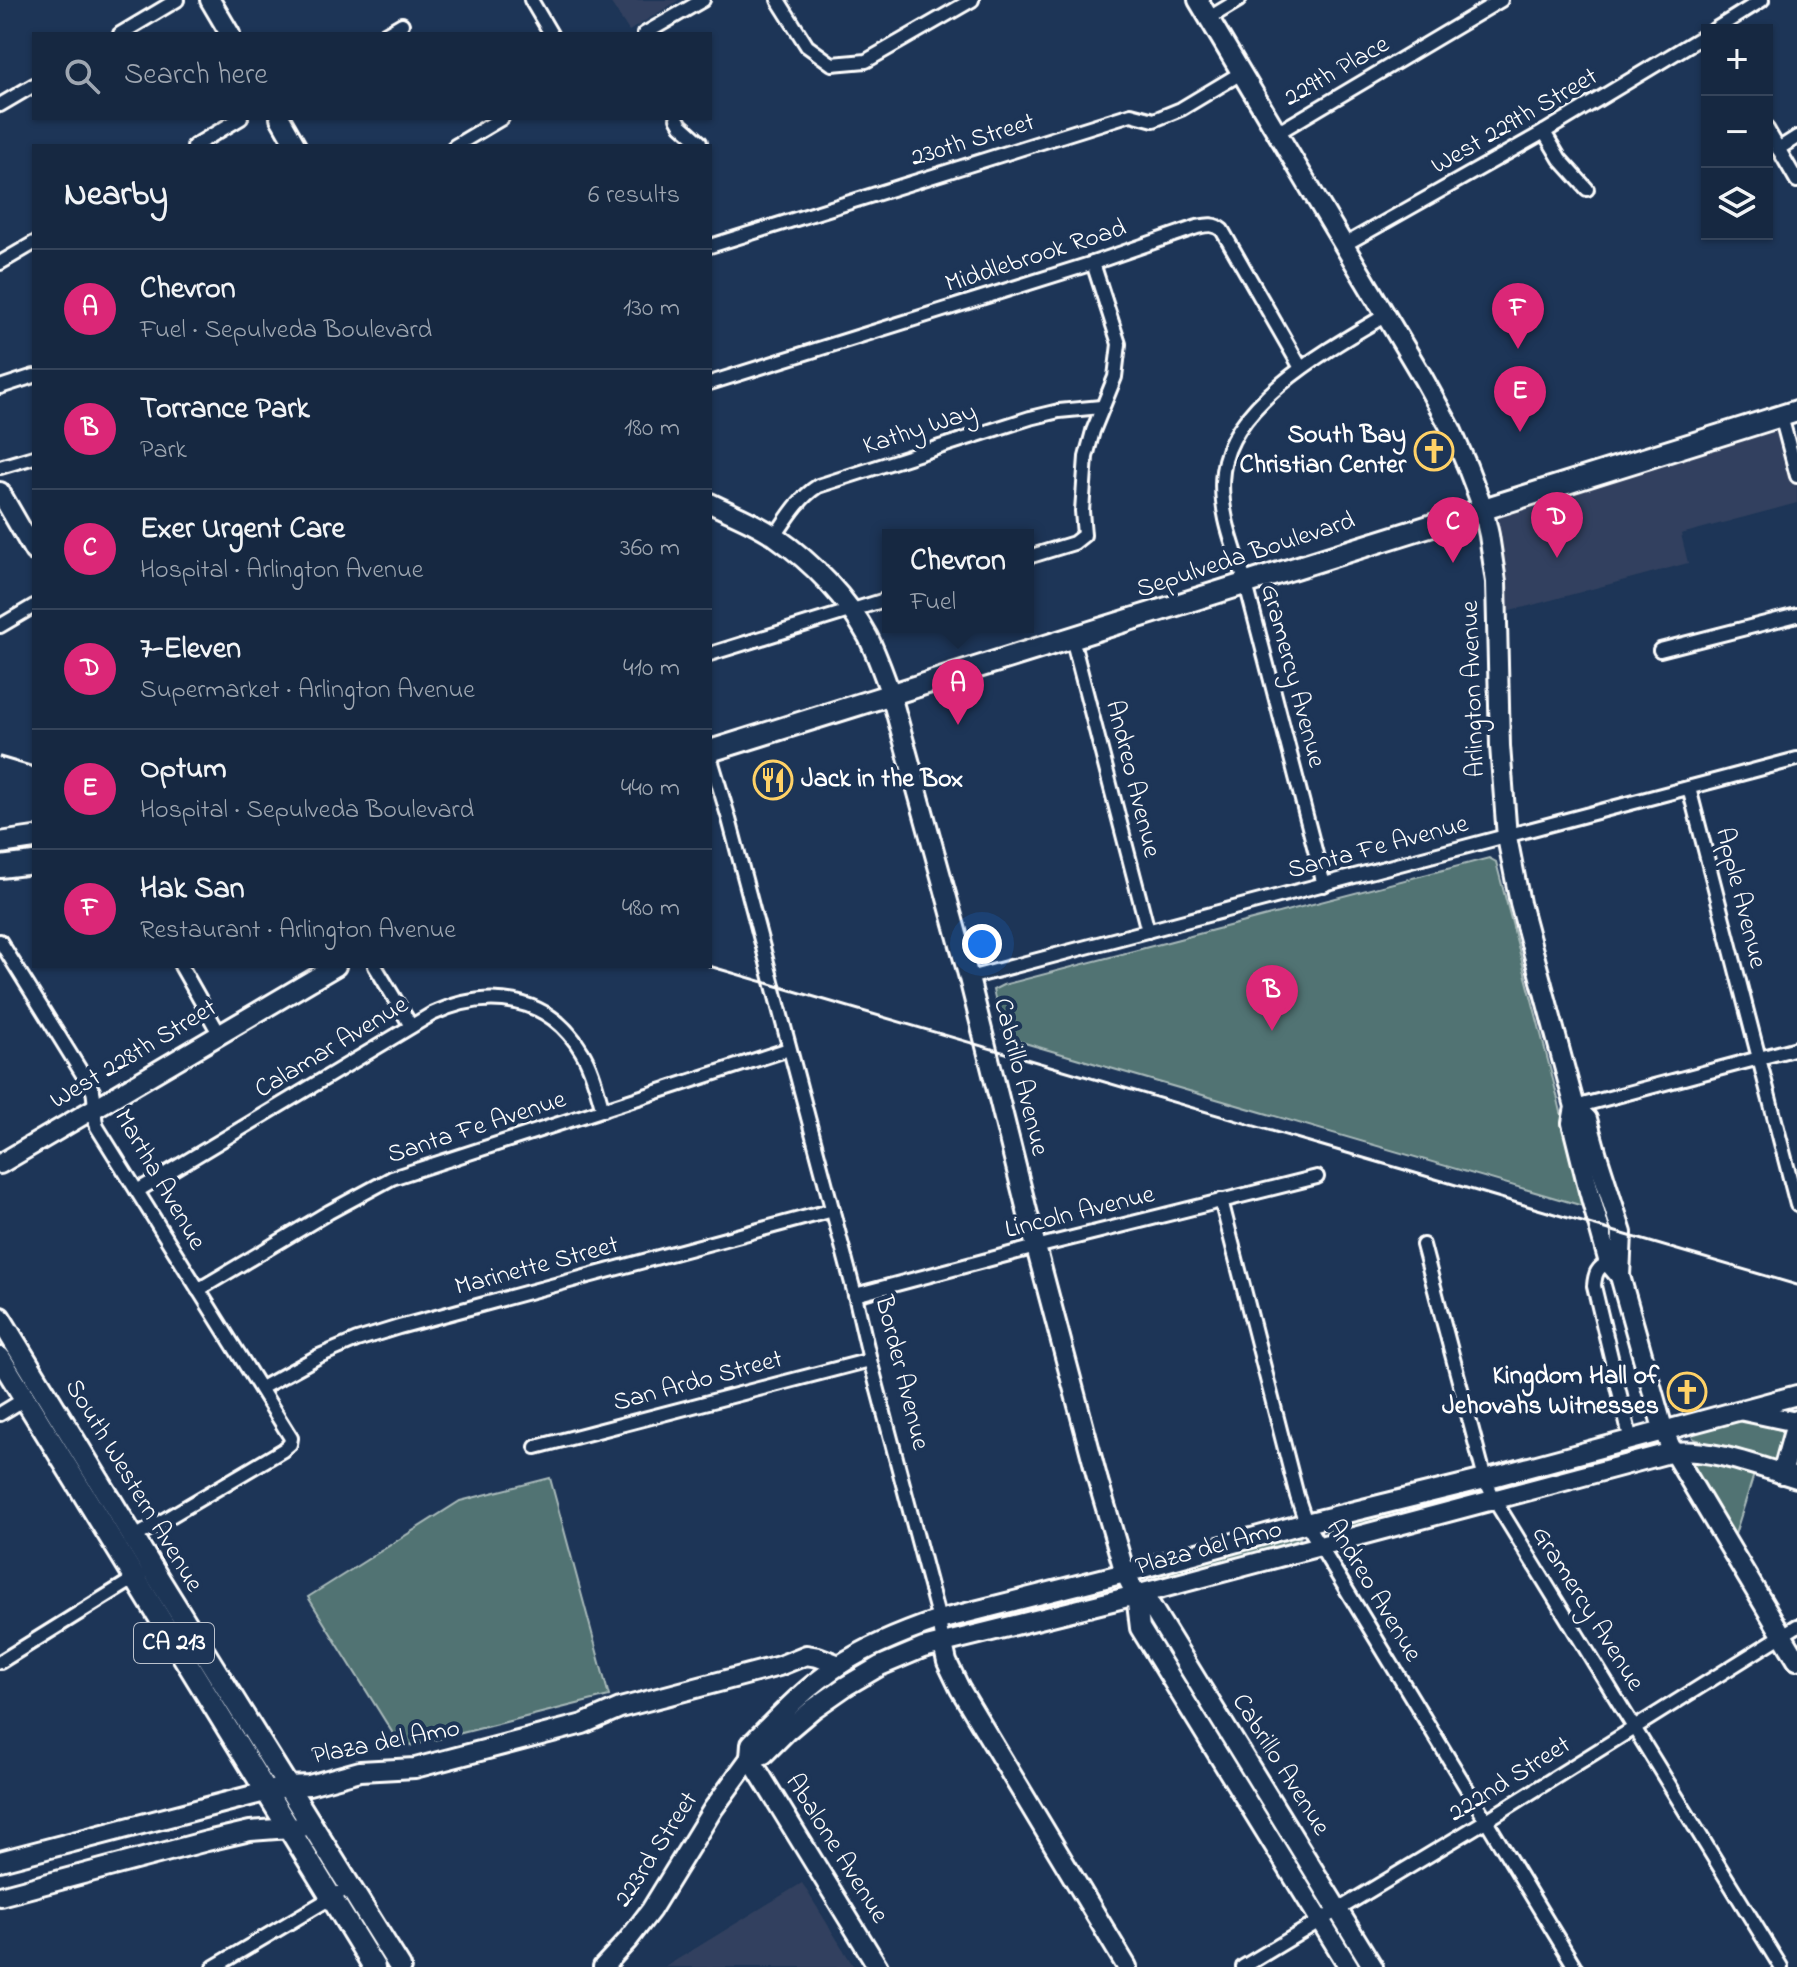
<!DOCTYPE html>
<meta charset="utf-8">
<style>
body{margin:0;font-family:"Indie Flower",sans-serif;background:#23344c;color:#f1f3f6}
.controls{position:absolute;right:24px;top:24px;display:grid;overflow:hidden;border-radius:0px;box-shadow:0 2px 6px #0004}
.controls button{width:72px;height:72px;display:grid;place-items:center;padding:0;border:0;border-bottom:2px solid #35445a;background:#162841;color:#f1f3f6;font:40px sans-serif}
.you{position:absolute;left:982px;top:944px;width:28px;height:28px;margin:-20px;border:6px solid #fff;border-radius:50%;background:#1a73e8;box-shadow:0 0 0 12px #1a73e833}
.badge{display:grid;place-items:center;width:52px;height:52px;border-radius:50%;background:#db2777;color:#fff;font-size:26px;font-weight:700}
.pin{position:absolute;translate:-50% -66px;filter:drop-shadow(0 2px 4px #0008)}
.pin::after{content:'';position:absolute;top:42px;width:28px;height:24px;background:inherit;clip-path:polygon(0 0,100% 0,50% 100%)}
.popup{position:absolute;left:882px;top:529px;width:152px;height:104px;box-sizing:border-box;display:grid;place-content:center;border-radius:0px;background:#162841;filter:drop-shadow(0 2px 6px #0005);font-size:26px;white-space:nowrap;color:#9ea6b1}
.popup b{font-size:30px;color:#f1f3f6}
.popup::after{content:'';position:absolute;left:50%;top:100%;margin-left:-16px;border:16px solid transparent;border-top-color:#162841}
.list{margin:0;padding:0;list-style:none}
h2{display:flex;justify-content:space-between;align-items:center;height:104px;margin:0;padding:0 32px;font-size:34px}
h2 small{font-size:26px;font-weight:400;color:#9ea6b1}
.list li{display:grid;grid-template-columns:52px 1fr auto;gap:24px;align-items:center;box-sizing:border-box;height:120px;padding:0 32px;border-top:2px solid #35445a}
.list b{display:block;font-size:30px;white-space:nowrap}
.list p{margin:0;font-size:26px;white-space:nowrap;color:#9ea6b1}
.list em{font-size:26px;font-style:normal;color:#9ea6b1}
.icon{flex:none;width:44px;height:44px;fill:none;stroke:currentColor;stroke-width:2;stroke-linecap:round;stroke-linejoin:round}
.map{position:relative;flex:none;width:1797px;height:1967px;overflow:hidden}
.search{position:absolute;background:#162841;box-shadow:0 2px 6px #0004;left:32px;top:32px;width:680px;height:88px;display:flex;align-items:center;gap:20px;box-sizing:border-box;padding:0 28px;border-radius:0px;color:#9ea6b1;font-size:30px}
.panel{position:absolute;background:#162841;box-shadow:0 2px 6px #0004;left:32px;top:144px;width:680px;height:824px;border-radius:0px}
.map>svg:first-child{display:block}
</style>
<div class="map">
<svg width="1797" height="1967" viewBox="0 0 1797 1967">
<rect width="100%" height="100%" fill="#1d3557"/>
<filter id="ink" filterUnits="userSpaceOnUse"><feTurbulence type="fractalNoise" baseFrequency=".0125" numOctaves="2"/><feDisplacementMap in="SourceGraphic" scale="16" xChannelSelector="R" yChannelSelector="G"/><feConvolveMatrix kernelMatrix="1 2 1 2 8 2 1 2 1" color-interpolation-filters="sRGB"/></filter>
<g filter="url(#ink)">
<!-- built -->
<g fill="#32415e">
<polygon points="609,0 679,0 629,31"/>
<polygon points="1781,420 1797,479 1797,503 1681,534 1688,563 1499,614 1485,510"/>
<polygon points="802,1883 854,1967 665,1967"/>
</g>
<!-- green -->
<g fill="#517373" stroke="#a8b9b9" stroke-width="2">
<polygon points="1489,858 1496,862 1557,1095 1583,1206 1004,1037 993,990 1003,985"/>
<polygon points="1740,1419 1788,1432 1777,1463 1694,1439 1691,1435 1693,1430"/>
<polygon points="1648,1443 1652,1448 1649,1451 1508,1487 1505,1486 1505,1482"/>
<polygon points="1675,1453 1756,1468 1731,1547"/>
<polygon points="550,1478 609,1696 402,1748 308,1597 460,1501"/>
<polygon points="1475,1489 1478,1491 1478,1495 1474,1497 1331,1534 1326,1532 1328,1526"/>
<polygon points="1293,1535 1300,1538 1297,1544 1158,1580 1152,1575"/>
<polygon points="1107,1585 1108,1591 1105,1593 962,1631 958,1625 961,1622"/>
</g>
<g fill="none" stroke-linecap="round" stroke-linejoin="round">
<defs>
<g id="street">
<polyline points="531,0 551,34"/>
<polyline points="778,0 807,46 832,64 866,61 972,0"/>
<polyline points="1209,18 1239,0"/>
<polyline points="1714,30 1762,0"/>
<polyline points="120,34 177,0"/>
<polyline points="385,34 402,24"/>
<polyline points="644,34 703,0"/>
<polyline points="0,105 34,85"/>
<polyline points="677,118 681,125 700,142"/>
<polyline points="1767,129 1797,181"/>
<polyline points="1544,132 1560,159 1587,189"/>
<polyline points="1277,133 1501,0"/>
<polyline points="194,146 241,118"/>
<polyline points="455,146 502,118"/>
<polyline points="1778,149 1797,137"/>
<polyline points="1344,245 1544,132 1707,34"/>
<polyline points="710,246 1131,114 1154,120 1181,109 1241,73"/>
<polyline points="0,263 34,243"/>
<path d="M710,383L1093,263L1197,227C1207,225 1214,223 1222,230L1301,368"/>
<polyline points="0,387 34,376"/>
<polyline points="1781,416 1797,476"/>
<polyline points="0,467 34,457"/>
<path d="M775,536C788,517 799,498 818,486L1030,418L1059,411L1101,407"/>
<polyline points="1028,557 1074,543 1084,535 1082,511 1086,457 1093,431 1115,377 1119,344 1093,263"/>
<polyline points="0,626 34,606"/>
<polyline points="1072,638 1148,931"/>
<polyline points="1660,650 1797,615"/>
<polyline points="710,654 888,599"/>
<polyline points="710,756 729,819 855,1295 870,1360 939,1620 943,1644"/>
<polyline points="1689,788 1797,1205"/>
<path d="M1324,885L1246,584C1234,547 1218,510 1223,471C1231,402 1332,347 1386,315"/>
<path d="M0,941L93,1091C96,1103 93,1115 97,1127L291,1438L290,1444L283,1450L130,1540"/>
<polyline points="181,966 220,1035"/>
<polyline points="375,966 411,1026"/>
<polyline points="969,978 1797,759"/>
<polyline points="1575,1107 1797,1048"/>
<path d="M137,1191L432,1014C487,988 549,995 582,1052C593,1070 597,1091 603,1110"/>
<polyline points="1221,1200 1297,1496 1306,1523 1575,1967"/>
<polyline points="1423,1245 1485,1479 1495,1501 1781,1967"/>
<path d="M1609,1263C1597,1267 1595,1274 1594,1286L1631,1441"/>
<polyline points="198,1290 329,1212 392,1178 789,1049"/>
<polyline points="855,1295 1036,1247 1317,1177"/>
<polyline points="261,1388 319,1356 357,1340 399,1327 833,1210"/>
<polyline points="0,1414 28,1397"/>
<polyline points="536,1447 870,1360"/>
<polyline points="0,1662 140,1575"/>
<polyline points="214,1967 351,1886"/>
<polyline points="1243,1967 1487,1820 1797,1626"/>
</g>
<g id="secondary">
<polyline points="210,0 230,34"/>
<polyline points="1198,0 1423,378 1451,429 1467,466 1483,508 1489,535 1496,582 1500,746 1507,837 1520,903 1575,1107 1572,1123 1589,1191 1609,1263 1620,1276"/>
<polyline points="280,118 296,146"/>
<polyline points="0,492 34,551"/>
<path d="M710,503C732,514 757,523 776,537C812,562 847,598 868,637C877,655 884,675 891,695L969,978L1036,1247L1098,1481L1125,1573L1136,1595L1140,1628L1349,1967"/>
<polyline points="1575,1107 1587,1119 1597,1155 1622,1233 1620,1276 1664,1432 1673,1452 1797,1660"/>
<polyline points="0,1164 336,966"/>
<polyline points="1744,1411 1796,1422"/>
<polyline points="1782,1474 1797,1420"/>
<polyline points="1136,1595 1151,1606 1373,1967"/>
<polyline points="943,1644 947,1662 960,1689 1127,1967"/>
<path d="M750,1758L751,1744C778,1717 805,1688 838,1666C868,1646 904,1632 939,1620L1125,1573L1306,1523L1485,1479L1797,1395"/>
<path d="M750,1758L764,1754L787,1731L813,1709L846,1686L880,1666L923,1648L1136,1595L1673,1452C1713,1448 1758,1467 1797,1478"/>
<polyline points="750,1758 878,1967"/>
<polyline points="0,1861 288,1786 309,1785 360,1771 415,1768 583,1724 620,1708 779,1666 806,1655 818,1657 839,1665"/>
<polyline points="0,1896 207,1841 250,1831 303,1827"/>
<polyline points="603,1967 628,1940 651,1910 713,1809 750,1758"/>
</g>
<g id="primary">
<polyline points="710,751 1797,411"/>
<polyline points="0,843 34,838"/>
<polyline points="0,867 34,863"/>
<polyline points="0,1318 152,1568 400,1967"/>
<polyline points="0,1358 374,1967"/>
</g>
</defs>
<!-- street casing -->
<use href="#street" stroke="#fff" stroke-width="18"/>
<!-- secondary casing -->
<use href="#secondary" stroke="#fff" stroke-width="24"/>
<!-- primary casing -->
<use href="#primary" stroke="#fff" stroke-width="26"/>
<!-- street -->
<use href="#street" stroke="#1d3557" stroke-width="12"/>
<!-- secondary -->
<use href="#secondary" stroke="#1d3557" stroke-width="18"/>
<!-- primary -->
<use href="#primary" stroke="#1d3557" stroke-width="20"/>
<!-- rail -->
<g stroke="#fff" stroke-width="3">
<polyline points="0,757 34,767"/>
<polyline points="709,966 1797,1285"/>
</g>
</g>
</g>
<!-- icons -->
<defs>
<symbol id="church-ring" viewBox="-11 -11 22 22"><circle r="9.5" fill="#1d3557" stroke="#ffd166" stroke-width="1.5"/><path d="M-1.2-6h2.4v3.5h3.3v2.4h-3.3V6h-2.4V-.1h-3.3v-2.4h3.3Z" fill="#ffd166"/></symbol>
<symbol id="restaurant-ring" viewBox="-11 -11 22 22"><circle r="9.5" fill="#1d3557" stroke="#ffd166" stroke-width="1.5"/><path d="M-5-6h1v4h1v-4h1v4h1v-4h1v5L-1.5 .5V6h-2V.5L-5-1ZM5-6V6H3V1.5H1.5Q1.5-4 5-6Z" fill="#ffd166"/></symbol>
</defs>
<g fill-rule="evenodd">
<use href="#church-ring" x="1412" y="429" width="44" height="44"/>
<use href="#restaurant-ring" x="751" y="758" width="44" height="44"/>
<use href="#church-ring" x="1665" y="1370" width="44" height="44"/>
</g>
<g text-anchor="middle" dominant-baseline="central" stroke-width="8" stroke-linejoin="round" paint-order="stroke">
<!-- shield labels -->
<rect fill="#1d3557" stroke="#bbc2cd" stroke-width="2" x="134" y="1623" width="80" height="40" rx="6"/>
<g font-size="24" font-weight="bold" fill="#fff">
<text x="174" y="1643">CA 213</text>
</g>
<!-- street labels -->
<g font-size="26" fill="#fff" stroke="#1d3557">
<text transform="translate(1337 72) rotate(-30)">229th Place</text>
<text transform="translate(1515 122) rotate(-30)">West 229th Street</text>
<text transform="translate(973 141) rotate(-17)">230th Street</text>
<text transform="translate(1036 257) rotate(-18)">Middlebrook Road</text>
<text transform="translate(920 430) rotate(-18)">Kathy Way</text>
<text transform="translate(1246 556) rotate(-18)">Sepulveda Boulevard</text>
<text transform="translate(1292 676) rotate(75)">Gramercy Avenue</text>
<text transform="translate(1474 689) rotate(-92)">Arlington Avenue</text>
<text transform="translate(1132 779) rotate(76)">Andreo Avenue</text>
<text transform="translate(1378 848) rotate(-15)">Santa Fe Avenue</text>
<text transform="translate(1740 898) rotate(76)">Apple Avenue</text>
<text transform="translate(332 1048) rotate(-31)">Calamar Avenue</text>
<text transform="translate(134 1055) rotate(-31)">West 228th Street</text>
<text transform="translate(1020 1077) rotate(76)">Cabrillo Avenue</text>
<text transform="translate(477 1128) rotate(-18)">Santa Fe Avenue</text>
<text transform="translate(159 1180) rotate(60)">Martha Avenue</text>
<text transform="translate(1080 1213) rotate(-14)">Lincoln Avenue</text>
<text transform="translate(537 1267) rotate(-15)">Marinette Street</text>
<text transform="translate(901 1373) rotate(76)">Border Avenue</text>
<text transform="translate(698 1382) rotate(-15)">San Ardo Street</text>
<text transform="translate(133 1486) rotate(59)">South Western Avenue</text>
<text transform="translate(1209 1549) rotate(-15)">Plaza del Amo</text>
<text transform="translate(1373 1591) rotate(59)">Andreo Avenue</text>
<text transform="translate(1587 1609) rotate(58)">Gramercy Avenue</text>
<text transform="translate(386 1743) rotate(-11)">Plaza del Amo</text>
<text transform="translate(1280 1765) rotate(58)">Cabrillo Avenue</text>
<text transform="translate(1510 1780) rotate(-32)">222nd Street</text>
<text transform="translate(836 1849) rotate(58)">Abalone Avenue</text>
<text transform="translate(657 1850) rotate(-57)">223rd Street</text>
</g>
<!-- poi labels -->
<g font-size="26" font-weight="bold" fill="#fff" stroke="#1d3557" text-anchor="end">
<text x="1406" y="436">South Bay<tspan x="1406" dy="30">Christian Center</tspan></text>
<text x="801" y="780" text-anchor="start">Jack in the Box</text>
<text x="1659" y="1377">Kingdom Hall of<tspan x="1659" dy="30">Jehovahs Witnesses</tspan></text>
</g>
</g>
</svg>
<div class="controls">
<button>+</button>
<button>−</button>
<button><svg class="icon" aria-label="layers" viewBox="0 0 24 24"><path d="M12 4l9 5-9 5-9-5zM3 14l9 5 9-5"/></svg></button>
</div>
<div class="you"></div>
<div class="pin badge" style="left:958px;top:725px">A</div>
<div class="popup"><b>Chevron</b>Fuel</div>
<div class="pin badge" style="left:1272px;top:1031px">B</div>
<div class="pin badge" style="left:1453px;top:563px">C</div>
<div class="pin badge" style="left:1557px;top:558px">D</div>
<div class="pin badge" style="left:1520px;top:432px">E</div>
<div class="pin badge" style="left:1518px;top:349px">F</div>
<div class="search"><svg class="icon" aria-label="search" viewBox="0 0 24 24"><circle cx="10" cy="10" r="6"/><path d="M15 15l6 6"/></svg>Search here</div>
<section class="panel">
<h2>Nearby<small>6 results</small></h2>
<ul class="list">
<li><span class="badge">A</span><div><b>Chevron</b><p>Fuel · Sepulveda Boulevard</p></div><em>130 m</em></li>
<li><span class="badge">B</span><div><b>Torrance Park</b><p>Park</p></div><em>180 m</em></li>
<li><span class="badge">C</span><div><b>Exer Urgent Care</b><p>Hospital · Arlington Avenue</p></div><em>360 m</em></li>
<li><span class="badge">D</span><div><b>7-Eleven</b><p>Supermarket · Arlington Avenue</p></div><em>410 m</em></li>
<li><span class="badge">E</span><div><b>Optum</b><p>Hospital · Sepulveda Boulevard</p></div><em>440 m</em></li>
<li><span class="badge">F</span><div><b>Hak San</b><p>Restaurant · Arlington Avenue</p></div><em>480 m</em></li>
</ul>
</section>
</div>
